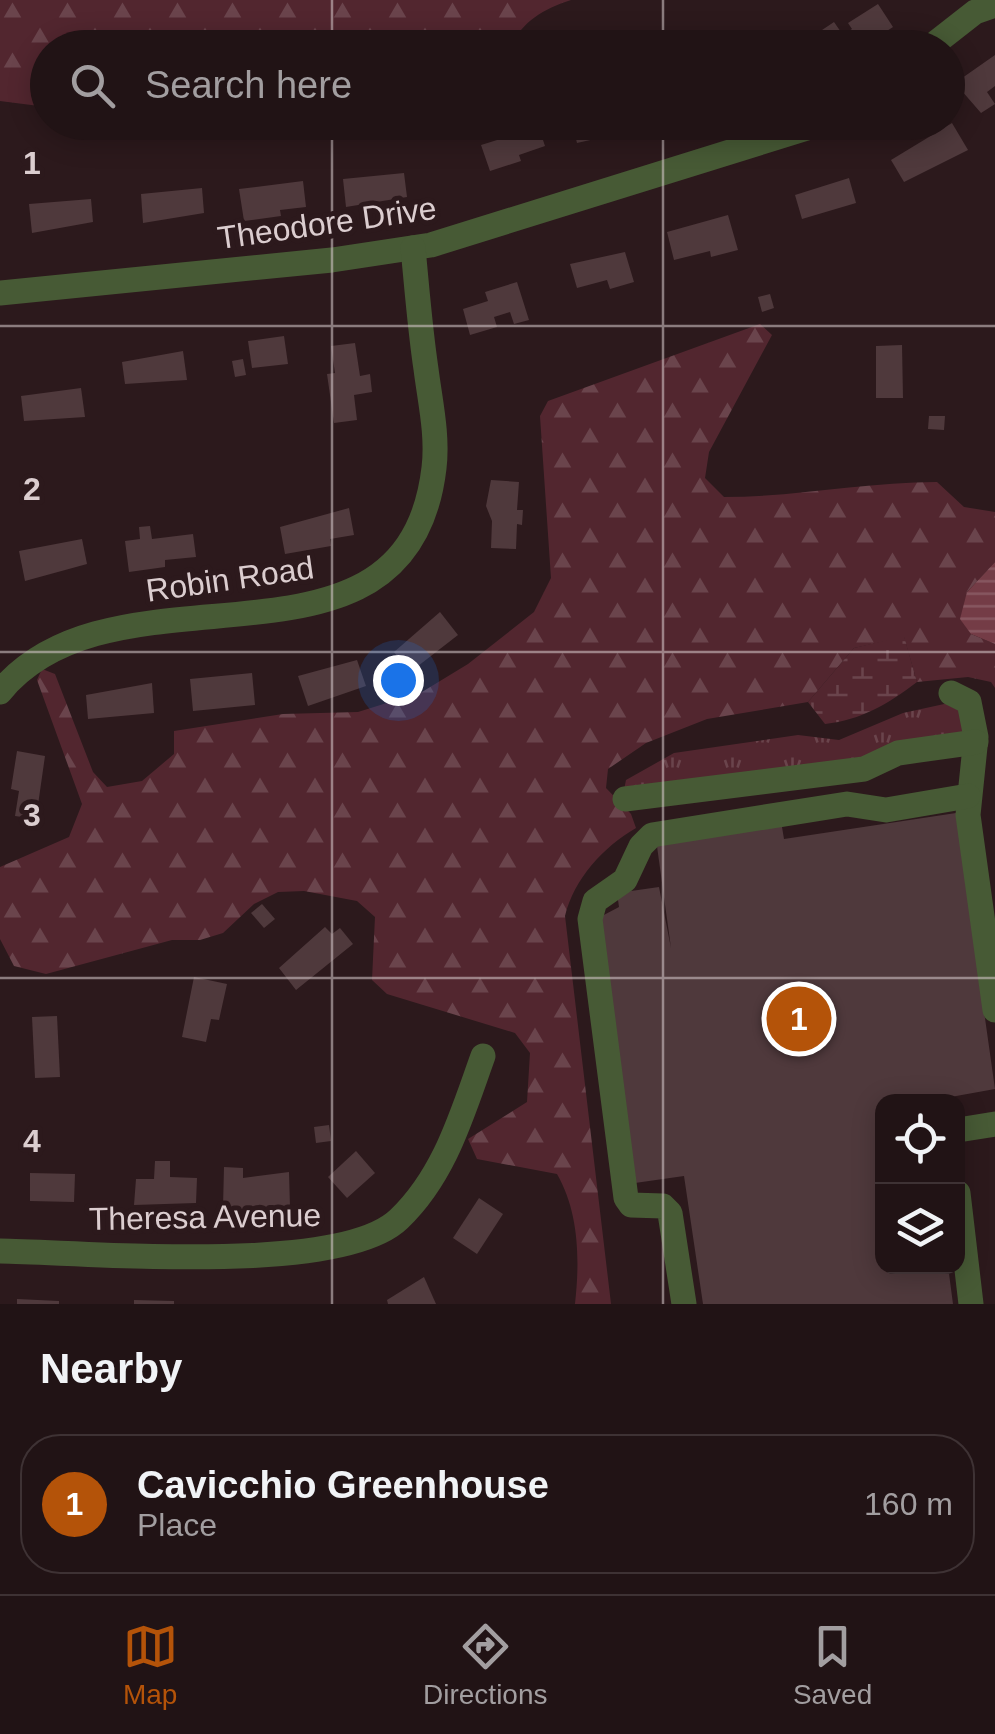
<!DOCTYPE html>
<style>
body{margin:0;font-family:Helvetica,sans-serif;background:#2d2022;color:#f1f3f6}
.controls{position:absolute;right:30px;bottom:30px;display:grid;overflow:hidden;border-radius:20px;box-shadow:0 5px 25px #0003}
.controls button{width:90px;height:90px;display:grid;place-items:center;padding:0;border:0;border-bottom:2px solid #3e3234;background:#211315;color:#f1f3f6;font:50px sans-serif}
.you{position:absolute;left:398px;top:680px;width:35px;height:35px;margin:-25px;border:8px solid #fff;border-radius:50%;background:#1a73e8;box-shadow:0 0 0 15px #1a73e833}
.badge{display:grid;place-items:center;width:65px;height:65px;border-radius:50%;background:#b45309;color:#fff;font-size:32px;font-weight:700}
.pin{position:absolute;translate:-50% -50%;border:5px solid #fff;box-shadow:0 2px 10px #0006}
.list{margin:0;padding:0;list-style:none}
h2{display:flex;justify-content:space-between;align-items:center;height:130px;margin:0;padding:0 40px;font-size:42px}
h2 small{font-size:32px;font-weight:400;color:#a29ea0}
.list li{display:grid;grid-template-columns:65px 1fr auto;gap:30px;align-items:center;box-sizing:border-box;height:140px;margin:0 20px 20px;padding:0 20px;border:2px solid #3e3234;border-radius:40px}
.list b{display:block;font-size:38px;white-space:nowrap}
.list p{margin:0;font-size:32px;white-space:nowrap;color:#a29ea0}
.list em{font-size:32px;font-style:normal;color:#a29ea0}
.icon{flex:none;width:55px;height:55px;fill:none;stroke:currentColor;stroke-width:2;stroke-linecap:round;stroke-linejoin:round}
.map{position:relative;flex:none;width:995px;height:1304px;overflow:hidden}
.search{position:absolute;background:#211315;box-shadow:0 5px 25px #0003;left:30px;right:30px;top:30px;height:110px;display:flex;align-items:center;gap:25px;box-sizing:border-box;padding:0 35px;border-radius:55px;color:#a29ea0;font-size:38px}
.sheet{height:290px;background:#211315}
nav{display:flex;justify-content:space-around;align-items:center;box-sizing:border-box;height:140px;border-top:2px solid #3e3234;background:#211315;font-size:28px;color:#a29ea0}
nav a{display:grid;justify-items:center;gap:5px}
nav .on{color:#b45309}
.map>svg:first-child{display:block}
</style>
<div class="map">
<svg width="995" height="1304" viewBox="0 0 995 1304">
<defs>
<pattern id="grass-tufts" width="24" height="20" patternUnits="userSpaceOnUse" patternTransform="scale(2.5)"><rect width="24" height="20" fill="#52262f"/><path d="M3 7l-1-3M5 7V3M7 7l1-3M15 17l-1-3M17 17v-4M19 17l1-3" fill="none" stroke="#6a444c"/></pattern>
<pattern id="forest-firs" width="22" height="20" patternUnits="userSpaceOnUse" patternTransform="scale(2.5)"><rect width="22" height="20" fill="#52262f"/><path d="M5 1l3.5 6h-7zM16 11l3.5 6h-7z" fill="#6a444c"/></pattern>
<pattern id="wetland-marsh" width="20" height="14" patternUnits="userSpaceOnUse" patternTransform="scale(2.5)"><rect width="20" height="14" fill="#52262f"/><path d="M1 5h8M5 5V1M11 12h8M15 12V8" fill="none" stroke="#6a444c"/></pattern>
<pattern id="water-rules" width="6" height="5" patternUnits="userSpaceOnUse" patternTransform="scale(2.5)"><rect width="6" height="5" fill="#743c46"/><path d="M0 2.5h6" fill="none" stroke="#875760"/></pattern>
</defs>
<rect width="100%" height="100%" fill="#2c191c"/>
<!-- grass -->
<polygon fill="url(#grass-tufts)" points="958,701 967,734 868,763 624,790 626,780 674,753 798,735 839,740 903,713"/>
<!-- forest -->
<g fill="url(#forest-firs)">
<path d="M0,0H571C543,9 523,21 510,47L48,48L47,107L0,101Z"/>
<path d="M760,324L772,335L709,452L705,478L724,497C796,497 865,482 937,482L964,507L995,512V562L967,592L971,634L995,644V688L991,682L968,677L917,682L904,637L854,648L808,702L707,719L646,743L608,769L606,788L631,814L636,828C603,847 574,879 565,916L611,1304H575C580,1260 579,1212 557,1174L477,1159L468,1139L527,1102L530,1053L515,1033L387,994L372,980L375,917L357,901L304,891L278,892L254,904L223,933L200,940H172L46,974L14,966L0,939V867L69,837L82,804L37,680L42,669L55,674L93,772L107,787L142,781L174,754V731L283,714L358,712L422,692L468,664L534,612L551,578L540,416L548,401Z"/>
</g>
<!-- wetland -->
<path fill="url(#wetland-marsh)" d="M904,636L917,682C888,704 861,720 825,724L808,702L854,648Z"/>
<!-- water -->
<polygon fill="url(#water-rules)" points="995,562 995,644 971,634 960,619 967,592"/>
<!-- building -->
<g fill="#4f393c">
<polygon points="878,4 893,27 861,48 823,48 827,45 819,32 834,22 843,35 852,29 848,23"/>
<polygon points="995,55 995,86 987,92 995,104 981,113 955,83"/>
<polygon points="523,122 537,122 545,146 519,155 521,161 490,171 481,145 513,135 510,127"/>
<polygon points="572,122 604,122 608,136 577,143"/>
<polygon points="952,123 968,150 904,182 891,160"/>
<polygon points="404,173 407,197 346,207 343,179"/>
<polygon points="849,178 856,203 802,219 795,195"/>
<polygon points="303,181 306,207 280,210 281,216 244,221 239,189"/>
<polygon points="202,188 204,213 143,223 141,194"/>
<polygon points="91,199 93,222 32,233 29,204"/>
<polygon points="728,215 738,250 711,257 710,251 674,260 667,232"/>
<polygon points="625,252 634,282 610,289 607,280 577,288 570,264"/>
<polygon points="517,282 529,320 514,324 510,312 494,317 497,327 470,335 463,309 488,301 485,292"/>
<polygon points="770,294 774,308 762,312 758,297"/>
<polygon points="284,336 288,364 252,368 248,341"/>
<polygon points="355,343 360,376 370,374 372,392 354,395 357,420 334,423 327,374 335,373 331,346"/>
<polygon points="902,345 903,398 876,398 876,346"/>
<polygon points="183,351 187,380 125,384 122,362"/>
<polygon points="243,359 246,375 235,377 232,361"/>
<polygon points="81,388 85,417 24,421 21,396"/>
<polygon points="929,416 945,416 944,430 928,429"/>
<polygon points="491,480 519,482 517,510 523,510 522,525 517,524 516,549 491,548 492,521 486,506"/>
<polygon points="349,508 354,535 330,539 331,546 285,554 280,527"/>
<polygon points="150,526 152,539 193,534 196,557 165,560 165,567 129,572 125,541 140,539 139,527"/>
<polygon points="82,539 87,564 25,581 19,551"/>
<polygon points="440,612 458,635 409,673 394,652"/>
<polygon points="357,660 366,686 308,706 298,676"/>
<polygon points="252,673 255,705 193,711 190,679"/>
<polygon points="152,683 154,713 88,719 86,695"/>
<polygon points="17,751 45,756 36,819 15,816 19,791 11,789"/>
<polygon points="956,813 995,1089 923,1102 882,1102 882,1266 948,1266 953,1304 703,1304 684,1176 635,1183 600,917 619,907 617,893 659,887 671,948 656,839 781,821 784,839"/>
<polygon points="262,904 275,919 264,928 251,913"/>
<polygon points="325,927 332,934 340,928 353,944 296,990 279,968"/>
<polygon points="194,977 227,984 219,1020 211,1019 206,1042 182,1037"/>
<polygon points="57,1016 60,1077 35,1078 32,1017"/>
<polygon points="329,1125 331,1141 316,1143 314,1127"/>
<polygon points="356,1151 375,1173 347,1198 328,1177"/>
<polygon points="155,1161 170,1161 170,1177 197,1178 196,1203 134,1205 136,1179 154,1179"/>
<polygon points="224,1167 243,1168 243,1178 289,1172 290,1207 256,1212 223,1207"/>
<polygon points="30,1173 75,1174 74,1202 30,1201"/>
<polygon points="479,1198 503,1214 477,1254 453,1238"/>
<polygon points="424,1277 436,1304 388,1304 387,1300"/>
<polygon points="17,1299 59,1301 59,1304 17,1304"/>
<polygon points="134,1300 174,1301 174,1304 134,1304"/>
</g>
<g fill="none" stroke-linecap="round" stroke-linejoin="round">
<!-- minor -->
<g stroke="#475a35" stroke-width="25">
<polyline points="929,48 975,12 995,5"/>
<polyline points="0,293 332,260 431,245 826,122"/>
<path d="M0,692C116,550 407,698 434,468C438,435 430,401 426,369C420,329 417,289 413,248"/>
<polyline points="951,693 969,702 976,737 968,815 995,1010"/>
<polyline points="625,799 864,769 898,753 976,742"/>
<polyline points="958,1130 995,1124"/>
<polyline points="958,1193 971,1304"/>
<path d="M0,1251C87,1252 340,1276 399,1219C445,1175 462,1114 483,1056"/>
<polyline points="684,1304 670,1213 663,1206 631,1205 626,1198 590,919 595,901 625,880 641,846 652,835 847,804 886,810 968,796"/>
</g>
</g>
<!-- grid -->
<path fill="none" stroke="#dbcdcf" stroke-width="2.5" stroke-opacity="0.55" d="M332,0V48M663,0V48M332,122V1304M663,122V1304M0,326H995M0,652H995M0,978H995"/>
<g text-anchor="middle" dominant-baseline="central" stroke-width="10" stroke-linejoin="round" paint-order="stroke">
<!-- street labels -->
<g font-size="32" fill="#dbcdcf" stroke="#2c191c">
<text transform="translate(327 223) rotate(-8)">Theodore Drive</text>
<text transform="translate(230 579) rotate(-8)">Robin Road</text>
<text transform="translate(205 1217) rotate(-1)">Theresa Avenue</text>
</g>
</g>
<g font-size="32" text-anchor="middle" font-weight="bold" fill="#dbcdcf" stroke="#2c191c" stroke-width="10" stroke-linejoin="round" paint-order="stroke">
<text x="32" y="174">1</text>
<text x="32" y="500">2</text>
<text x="32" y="826">3</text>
<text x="32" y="1152">4</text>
</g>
</svg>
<div class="controls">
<button><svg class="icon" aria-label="locate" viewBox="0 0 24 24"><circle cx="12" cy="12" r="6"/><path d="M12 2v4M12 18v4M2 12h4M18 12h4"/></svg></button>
<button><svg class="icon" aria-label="layers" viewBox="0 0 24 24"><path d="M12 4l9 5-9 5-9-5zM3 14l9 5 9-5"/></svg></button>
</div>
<div class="you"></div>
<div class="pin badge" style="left:799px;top:1019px">1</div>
<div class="search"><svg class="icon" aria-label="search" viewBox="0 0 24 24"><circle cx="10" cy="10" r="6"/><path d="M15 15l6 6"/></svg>Search here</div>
</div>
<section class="sheet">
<h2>Nearby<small></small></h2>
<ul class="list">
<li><span class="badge">1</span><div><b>Cavicchio Greenhouse</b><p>Place</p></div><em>160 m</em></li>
</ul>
</section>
<nav>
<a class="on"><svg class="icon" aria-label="map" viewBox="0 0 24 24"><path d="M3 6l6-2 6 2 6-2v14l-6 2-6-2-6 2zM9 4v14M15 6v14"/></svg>Map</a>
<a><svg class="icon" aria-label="directions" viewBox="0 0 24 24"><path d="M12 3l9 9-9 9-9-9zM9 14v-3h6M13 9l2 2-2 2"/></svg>Directions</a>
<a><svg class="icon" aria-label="saved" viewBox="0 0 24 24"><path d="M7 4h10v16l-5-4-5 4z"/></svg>Saved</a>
</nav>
